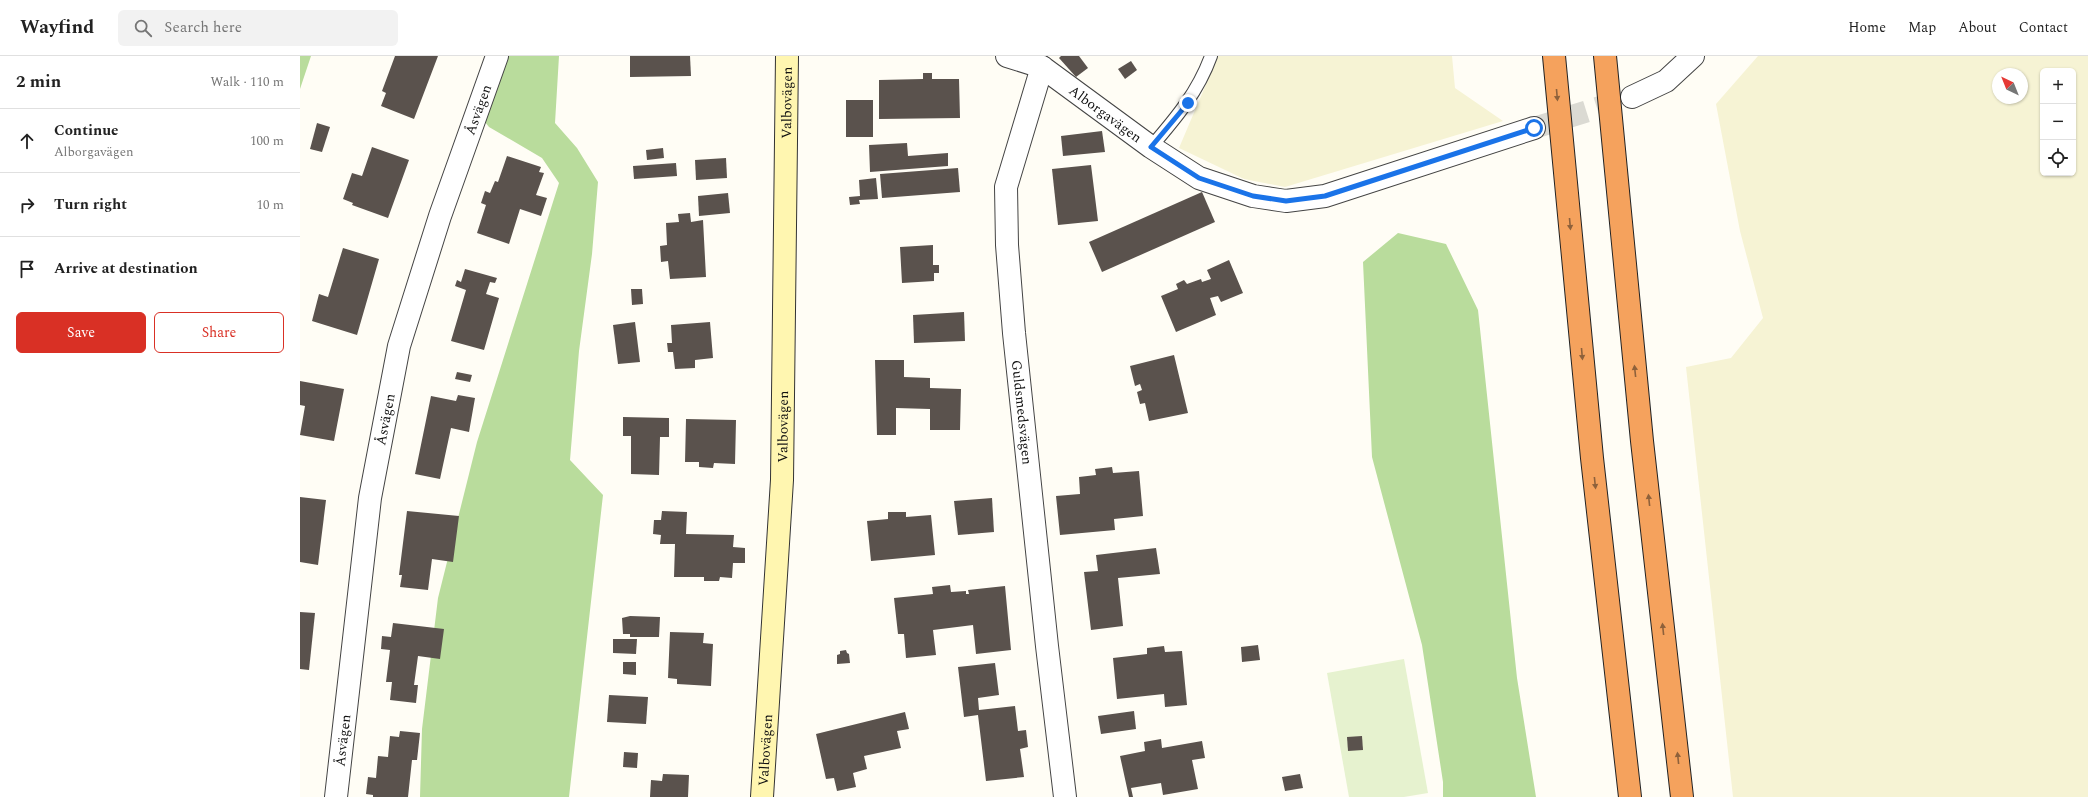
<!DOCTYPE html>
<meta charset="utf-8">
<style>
body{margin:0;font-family:Spectral,serif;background:#f2f2f2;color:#222}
.controls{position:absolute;right:12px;top:12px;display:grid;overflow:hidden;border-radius:6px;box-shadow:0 1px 3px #0004}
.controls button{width:36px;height:36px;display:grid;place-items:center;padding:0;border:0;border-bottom:1px solid #e0e0e0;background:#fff;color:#222;font:20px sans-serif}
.compass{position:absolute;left:1692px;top:12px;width:36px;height:36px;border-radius:50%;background:#fff;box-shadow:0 1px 3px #0004;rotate:317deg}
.stop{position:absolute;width:12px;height:12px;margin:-9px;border:3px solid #1a73e8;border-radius:50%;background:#fff}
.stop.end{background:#1a73e8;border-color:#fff;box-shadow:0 1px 4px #0008}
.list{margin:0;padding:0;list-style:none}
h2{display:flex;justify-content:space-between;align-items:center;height:52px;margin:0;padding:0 16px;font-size:17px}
h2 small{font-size:13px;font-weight:400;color:#767676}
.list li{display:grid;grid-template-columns:26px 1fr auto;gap:12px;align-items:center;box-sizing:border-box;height:64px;padding:0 16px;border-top:1px solid #e0e0e0}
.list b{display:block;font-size:15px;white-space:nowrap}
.list p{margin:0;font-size:13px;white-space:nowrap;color:#767676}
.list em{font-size:13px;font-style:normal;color:#767676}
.actions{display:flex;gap:8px;padding:12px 16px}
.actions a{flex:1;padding:9px 0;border:1px solid #d93025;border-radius:6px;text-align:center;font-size:14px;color:#d93025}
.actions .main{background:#d93025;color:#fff}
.icon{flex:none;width:22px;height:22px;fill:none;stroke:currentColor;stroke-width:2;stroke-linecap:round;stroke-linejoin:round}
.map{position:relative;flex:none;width:1788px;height:741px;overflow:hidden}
header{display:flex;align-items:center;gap:24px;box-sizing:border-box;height:56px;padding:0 20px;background:#fff;border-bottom:1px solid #e0e0e0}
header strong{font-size:19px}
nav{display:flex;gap:22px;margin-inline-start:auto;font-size:14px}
.search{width:280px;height:36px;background:#f2f2f2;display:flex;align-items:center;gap:10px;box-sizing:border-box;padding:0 14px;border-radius:6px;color:#767676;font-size:15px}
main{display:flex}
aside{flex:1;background:#fff}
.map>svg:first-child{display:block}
</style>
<header>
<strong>Wayfind</strong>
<div class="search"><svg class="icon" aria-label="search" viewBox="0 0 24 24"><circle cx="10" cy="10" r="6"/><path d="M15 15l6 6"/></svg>Search here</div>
<nav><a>Home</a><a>Map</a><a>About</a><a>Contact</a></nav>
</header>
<main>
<aside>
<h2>2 min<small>Walk · 110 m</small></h2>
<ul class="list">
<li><svg class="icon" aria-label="ahead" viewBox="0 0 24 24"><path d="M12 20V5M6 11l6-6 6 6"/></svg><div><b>Continue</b><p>Alborgavägen</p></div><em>100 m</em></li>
<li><svg class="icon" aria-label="right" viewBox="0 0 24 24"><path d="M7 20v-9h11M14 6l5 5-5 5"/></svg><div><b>Turn right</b></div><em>10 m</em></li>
<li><svg class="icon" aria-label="arrive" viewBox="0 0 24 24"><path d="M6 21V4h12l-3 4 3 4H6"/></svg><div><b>Arrive at destination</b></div></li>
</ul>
<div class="actions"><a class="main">Save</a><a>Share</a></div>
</aside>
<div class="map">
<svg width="1788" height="741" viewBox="0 0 1788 741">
<rect width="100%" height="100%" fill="#fffdf5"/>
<!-- farmland -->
<g fill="#f6f3d4" fill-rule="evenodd">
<polygon points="918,0 1152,0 1155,32 1203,65 985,131 944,123 879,92"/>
<path d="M1458,0H1788V741H1433L1386,311L1431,302L1463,262L1440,175L1416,48ZM1743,15H1773V117H1743ZM1698,18H1722V42H1698Z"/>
</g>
<!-- forest -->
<g fill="#b9dc9c">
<polygon points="0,0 11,0 0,33"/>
<polygon points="207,0 259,0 255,67 277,92 298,126 292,198 279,295 270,404 303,439 269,741 120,741 122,673 138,542 177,386 259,127 242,102 189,71 181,61"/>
<polygon points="1098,177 1146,188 1178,254 1217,622 1236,741 1143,741 1143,726 1122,589 1072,401 1063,206"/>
</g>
<!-- pitch -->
<polygon fill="#e6f2cf" points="1104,603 1128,737 1104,741 1049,741 1027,617"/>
<!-- building -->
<g fill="#5a524d">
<polygon points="95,0 138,0 114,63 81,50 86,37 82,35"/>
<polygon points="330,0 390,0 391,20 330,21"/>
<polygon points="761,0 779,0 788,12 776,21 759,2"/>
<polygon points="831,5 837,14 825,23 818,13"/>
<polygon points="623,17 632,17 632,23 659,23 660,62 579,63 579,24 623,23"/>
<rect x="546" y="44" width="27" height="37"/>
<polygon points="17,67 30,71 22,96 10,93"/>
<polygon points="802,75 805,96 763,100 761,80"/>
<polygon points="607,87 608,100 648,97 648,110 570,116 569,89"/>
<polygon points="72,91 109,104 88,162 52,149 53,147 43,143 52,117 62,120"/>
<polygon points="363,92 364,102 347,104 346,94"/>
<polygon points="207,100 241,111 239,116 244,117 236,139 247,142 241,160 220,153 209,188 177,177 186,149 181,147 185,135 190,137 195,125 198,126"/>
<polygon points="426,102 427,122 396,124 395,104"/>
<polygon points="376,107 377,120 334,123 333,110"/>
<polygon points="791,109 798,165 758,169 752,113"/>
<polygon points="658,112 660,136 582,142 580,118"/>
<polygon points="576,122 578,143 559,144 560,148 550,149 549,141 560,140 559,124"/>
<polygon points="902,136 915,166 802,216 789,186"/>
<polygon points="428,137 430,157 399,160 398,140"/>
<polygon points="390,157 391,166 403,164 406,221 370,223 368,205 361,206 360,190 367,189 366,167 379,166 378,158"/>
<polygon points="633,189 633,209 639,209 639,217 634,217 634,225 602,227 600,191"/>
<polygon points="43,192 79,203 57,279 12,265 19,238 28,241"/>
<polygon points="929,204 943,237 921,246 918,240 910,242 916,259 876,276 861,240 878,233 876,228 884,224 887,228 901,223 902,226 911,223 907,214"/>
<polygon points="165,213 197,222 195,227 190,226 186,238 199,242 184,294 151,285 166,234 155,230 157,224 161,226"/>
<polygon points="331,233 342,233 343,248 332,249"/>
<polygon points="664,256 665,285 614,287 613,259"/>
<polygon points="335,266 340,306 318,308 313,269"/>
<polygon points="410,266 413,302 395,304 395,312 375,313 373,296 368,296 367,287 372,287 371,269"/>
<polygon points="874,299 888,357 849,365 845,347 840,348 837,336 842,334 840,328 835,330 830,310"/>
<polygon points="575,304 604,304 604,321 630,322 630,332 661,333 660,374 630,374 630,353 596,352 596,379 577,379"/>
<polygon points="157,316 172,319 170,326 155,323"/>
<polygon points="0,325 44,333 34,385 0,379 5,350 0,349"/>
<polygon points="158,339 175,342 169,376 151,372 140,423 115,418 131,340 156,345"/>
<polygon points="323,361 369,362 369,381 360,381 359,419 331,418 331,380 323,380"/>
<polygon points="386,363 436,364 435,408 414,407 413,412 399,411 399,406 385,406"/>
<polygon points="812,411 813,417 839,415 843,460 814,463 815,474 760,479 756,440 780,438 779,421 796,419 795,413"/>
<polygon points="0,441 26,444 18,509 0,506"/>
<polygon points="692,442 694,476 658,479 654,445"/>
<polygon points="107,455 159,460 153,506 132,503 128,534 100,531 102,519 99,519"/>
<polygon points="362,455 387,456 386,478 434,479 433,491 445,492 445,507 433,507 432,522 420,521 419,525 404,525 404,521 374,521 375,488 360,488 361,479 353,478 354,464 361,464"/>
<polygon points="588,456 606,456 606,461 631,459 635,499 571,505 567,465 588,463"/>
<polygon points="856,492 860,518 818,522 823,570 791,574 784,516 798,515 796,499"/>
<polygon points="650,529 651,536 666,535 666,538 669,538 668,534 705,530 711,594 676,598 673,569 633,574 636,599 606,602 604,578 598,578 594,542 633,538 632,531"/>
<polygon points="0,556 15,557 9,614 0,613"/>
<polygon points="330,560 360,561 359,581 330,581 330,578 323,578 322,562"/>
<polygon points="93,567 144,573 140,603 118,600 114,629 118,629 116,647 90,644 92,626 86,626 90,594 81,593 82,580 91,581"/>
<polygon points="370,576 404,577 403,587 413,588 411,630 377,628 377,623 368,622"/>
<polygon points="313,583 337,583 336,598 313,597"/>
<polygon points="958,589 960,604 942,606 941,591"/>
<polygon points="864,590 865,596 882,595 887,649 865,651 864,638 817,643 813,602 847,598 847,592"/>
<polygon points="546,594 547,597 549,598 550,607 537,608 537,599 540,598 540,595"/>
<polygon points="323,606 336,606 336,619 323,618"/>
<polygon points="695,607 699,639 678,642 679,654 715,650 718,675 726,674 728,691 720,693 724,721 686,725 678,659 664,661 658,611"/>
<polygon points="309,639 348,641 346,668 307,666"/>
<polygon points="834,655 836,673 801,678 798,660"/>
<polygon points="605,656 609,673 597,675 601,692 564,700 567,713 553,717 556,731 537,735 534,722 526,723 516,678"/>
<polygon points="100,675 120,677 117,704 112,704 108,741 73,741 73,739 66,738 68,721 76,722 78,700 88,701 90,680 99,681"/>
<polygon points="1062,680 1063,694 1048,695 1047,681"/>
<polygon points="861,683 862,692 902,685 905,702 892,704 898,733 863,739 861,727 831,732 833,741 829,741 820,700 845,695 844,686"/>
<polygon points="324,696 338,697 337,712 323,711"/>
<polygon points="363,718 389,719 388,741 350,741 351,724 362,725"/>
<polygon points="1000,718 1003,732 985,735 982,721"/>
</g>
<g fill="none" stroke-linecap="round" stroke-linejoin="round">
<!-- minor-tunnel -->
<polyline stroke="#dbdad3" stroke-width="22" stroke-dasharray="22 11" stroke-linecap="butt" points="1234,72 1332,41"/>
<defs>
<path id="service" d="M851,91C876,62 898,36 911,0"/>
<g id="minor">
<path id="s1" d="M707,0L742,11L706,131L707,189L714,277L747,590L765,741"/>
<path id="s2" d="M742,11L851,91L899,122L953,140L986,145L1025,140L1234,72"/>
<polyline points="1332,41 1366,25 1393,0"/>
<path id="s3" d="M36,741L70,442L99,290L140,160L197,0"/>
</g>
<g id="secondary">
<path id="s4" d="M462,741L482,424L487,0"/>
</g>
<g id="motorway">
<polyline points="1254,0 1292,402 1330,741"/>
<polyline points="1305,0 1342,385 1382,741"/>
</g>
</defs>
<!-- service casing -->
<use href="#service" stroke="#444" stroke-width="14"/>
<!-- minor casing -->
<use href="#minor" stroke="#444" stroke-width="24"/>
<!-- secondary casing -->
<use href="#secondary" stroke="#333" stroke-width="24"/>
<!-- motorway casing -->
<use href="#motorway" stroke="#222" stroke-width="24"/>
<!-- service -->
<use href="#service" stroke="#fff" stroke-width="12"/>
<!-- minor -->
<use href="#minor" stroke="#fff" stroke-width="22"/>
<!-- secondary -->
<use href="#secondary" stroke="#fff6b0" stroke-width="22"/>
<!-- motorway -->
<use href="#motorway" stroke="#f5a25d" stroke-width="22"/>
</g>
<!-- one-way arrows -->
<defs><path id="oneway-solid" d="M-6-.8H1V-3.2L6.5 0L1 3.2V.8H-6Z"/></defs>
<g fill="#8e613b">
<use href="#oneway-solid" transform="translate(1257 39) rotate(85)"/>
<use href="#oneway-solid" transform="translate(1270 168) rotate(85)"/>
<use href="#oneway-solid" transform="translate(1282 298) rotate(85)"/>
<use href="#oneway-solid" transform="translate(1335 315) rotate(-96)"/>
<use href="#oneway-solid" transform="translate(1295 427) rotate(84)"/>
<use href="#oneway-solid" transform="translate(1349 444) rotate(-96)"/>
<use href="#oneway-solid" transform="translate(1363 573) rotate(-96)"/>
<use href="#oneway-solid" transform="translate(1378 702) rotate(-96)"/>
</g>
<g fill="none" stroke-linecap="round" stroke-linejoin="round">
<!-- route -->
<polyline stroke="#1a73e8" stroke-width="5" points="888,47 851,91 899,122 953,140 986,145 1025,140 1234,72"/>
</g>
<g text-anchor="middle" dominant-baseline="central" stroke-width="4" stroke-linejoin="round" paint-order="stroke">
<!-- street labels -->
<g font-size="14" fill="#111" stroke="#fff">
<text stroke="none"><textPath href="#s4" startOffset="695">Valbovägen</textPath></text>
<text stroke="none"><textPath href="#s3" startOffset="705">Åsvägen</textPath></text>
<text stroke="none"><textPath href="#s2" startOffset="79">Alborgavägen</textPath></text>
<text stroke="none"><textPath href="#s1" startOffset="388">Guldsmedsvägen</textPath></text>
<text stroke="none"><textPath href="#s3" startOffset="381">Åsvägen</textPath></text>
<text stroke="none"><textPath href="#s4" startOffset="371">Valbovägen</textPath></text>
<text stroke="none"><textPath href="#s3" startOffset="57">Åsvägen</textPath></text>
<text stroke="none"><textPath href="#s4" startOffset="47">Valbovägen</textPath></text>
</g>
</g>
</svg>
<div class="controls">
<button>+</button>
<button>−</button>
<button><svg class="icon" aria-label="locate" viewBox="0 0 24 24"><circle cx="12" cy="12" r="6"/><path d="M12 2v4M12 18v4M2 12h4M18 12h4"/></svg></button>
</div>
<svg class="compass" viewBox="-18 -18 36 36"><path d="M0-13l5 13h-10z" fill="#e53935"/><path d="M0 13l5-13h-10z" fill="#767676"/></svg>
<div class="stop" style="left:1234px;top:72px"></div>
<div class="stop end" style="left:888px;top:47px"></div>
</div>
</main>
